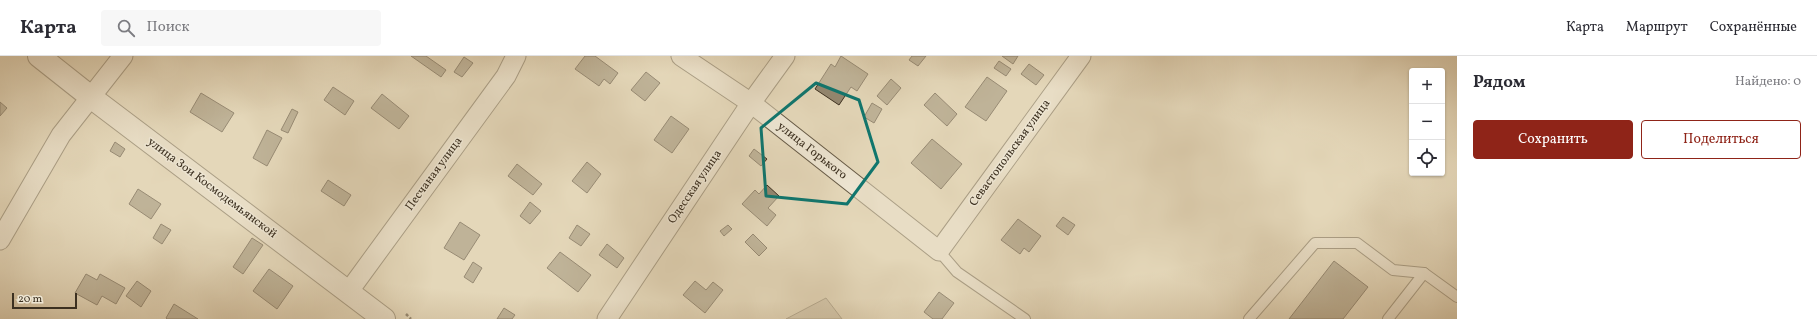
<!DOCTYPE html>
<html lang="ru">
<meta charset="utf-8">
<style>
body{margin:0;font-family:Vollkorn,serif;background:#f7f7f7;color:#2b2b33}
.controls{position:absolute;right:12px;top:12px;display:grid;overflow:hidden;border-radius:4px;box-shadow:0 1px 3px #0004}
.controls button{width:36px;height:36px;display:grid;place-items:center;padding:0;border:0;border-bottom:1px solid #e1e1e2;background:#fff;color:#2b2b33;font:20px sans-serif}
.scale{position:absolute;left:12px;bottom:10px;width:65px;box-sizing:border-box;padding-left:4px;border:2px solid #3c3020;border-top:0;font-size:11px;line-height:14px;white-space:nowrap;color:#3c3020;-webkit-text-stroke:3px #ede5d2;paint-order:stroke}
.list{margin:0;padding:0;list-style:none}
h2{display:flex;justify-content:space-between;align-items:center;height:52px;margin:0;padding:0 16px;font-size:17px}
h2 small{font-size:13px;font-weight:400;color:#7c7c81}
.actions{display:flex;gap:8px;padding:12px 16px}
.actions a{flex:1;padding:9px 0;border:1px solid #8f2418;border-radius:4px;text-align:center;font-size:14px;color:#8f2418}
.actions .main{background:#8f2418;color:#fff}
.icon{flex:none;width:22px;height:22px;fill:none;stroke:currentColor;stroke-width:2;stroke-linecap:round;stroke-linejoin:round}
.map{position:relative;flex:none;width:1457px;height:263px;overflow:hidden}
header{display:flex;align-items:center;gap:24px;box-sizing:border-box;height:56px;padding:0 20px;background:#fff;border-bottom:1px solid #e1e1e2}
header strong{font-size:19px}
nav{display:flex;gap:22px;margin-inline-start:auto;font-size:14px}
.search{width:280px;height:36px;background:#f7f7f7;display:flex;align-items:center;gap:10px;box-sizing:border-box;padding:0 14px;border-radius:4px;color:#7c7c81;font-size:15px}
main{display:flex}
aside{flex:1;background:#fff}
.map>svg:first-child{display:block}
</style>
<header>
<strong>Карта</strong>
<div class="search"><svg class="icon" aria-label="search" viewBox="0 0 24 24"><circle cx="10" cy="10" r="6"/><path d="M15 15l6 6"/></svg>Поиск</div>
<nav><a>Карта</a><a>Маршрут</a><a>Сохранённые</a></nav>
</header>
<main>
<div class="map">
<svg width="1457" height="263" viewBox="0 0 1457 263">
<rect width="100%" height="100%" fill="#e4d7b9"/>
<filter id="stains"><feTurbulence type="fractalNoise" baseFrequency=".005" numOctaves="4"/><feColorMatrix values="0 0 0 0 .2 0 0 0 0 .09 0 0 0 0 .02 0 0 0 .5 -.17"/></filter>
<radialGradient id="worn" r=".72"><stop offset=".6" stop-color="#630" stop-opacity="0"/><stop offset="1" stop-color="#630" stop-opacity=".3"/></radialGradient>
<!-- green -->
<polygon fill="#c7bb9f" stroke="#827660" points="826,242 842,263 786,263"/>
<!-- building -->
<g fill="#938770" stroke="#3c3020">
<polygon points="411,0 426,0 446,14 441,21"/>
<polygon points="585,0 595,0 618,17 610,28 604,23 599,30 575,13"/>
<polygon points="841,0 868,18 857,35 851,31 839,49 815,33 831,8 835,11"/>
<polygon points="912,0 926,0 918,10 909,4"/>
<polygon points="1002,0 1018,0 1013,8"/>
<polygon points="464,1 473,7 462,21 454,16"/>
<polygon points="999,5 1011,13 1006,20 994,12"/>
<polygon points="1029,8 1044,19 1036,29 1021,18"/>
<polygon points="646,16 660,27 645,45 631,34"/>
<polygon points="987,21 1007,35 986,65 965,51"/>
<polygon points="891,23 901,32 887,49 877,40"/>
<polygon points="333,31 354,45 345,59 324,44"/>
<polygon points="201,37 234,57 222,76 190,56"/>
<polygon points="935,37 957,58 947,70 924,49"/>
<polygon points="382,38 409,60 399,73 371,52"/>
<polygon points="0,46 7,52 0,60"/>
<polygon points="872,47 882,53 874,67 864,61"/>
<polygon points="292,53 298,56 288,77 281,74"/>
<polygon points="671,60 689,73 672,97 654,84"/>
<polygon points="267,74 282,82 267,110 253,102"/>
<polygon points="932,83 962,108 941,133 911,107"/>
<polygon points="115,86 125,93 120,101 110,95"/>
<polygon points="754,93 767,103 761,110 749,100"/>
<polygon points="587,106 601,118 587,137 572,125"/>
<polygon points="517,108 542,128 533,139 508,120"/>
<polygon points="328,124 351,139 344,150 321,135"/>
<polygon points="767,129 779,140 768,152 776,159 767,170 742,148 755,134 759,138"/>
<polygon points="138,133 161,148 151,163 129,148"/>
<polygon points="530,146 541,155 530,168 520,160"/>
<polygon points="1063,161 1075,169 1068,179 1056,170"/>
<polygon points="1018,163 1041,180 1029,196 1024,192 1020,198 1001,184"/>
<polygon points="460,166 480,179 464,204 444,192"/>
<polygon points="161,168 171,174 162,188 153,182"/>
<polygon points="577,169 590,178 581,190 569,182"/>
<polygon points="728,169 732,173 724,180 720,175"/>
<polygon points="753,178 767,192 759,200 745,186"/>
<polygon points="252,182 263,189 243,218 233,211"/>
<polygon points="607,188 624,202 617,212 599,199"/>
<polygon points="560,196 591,219 578,236 547,212"/>
<polygon points="1334,205 1368,231 1343,263 1289,263"/>
<polygon points="473,206 482,212 473,227 464,221"/>
<polygon points="269,213 293,230 277,253 253,235"/>
<polygon points="86,218 97,224 100,218 125,232 116,248 102,240 97,249 75,237"/>
<polygon points="137,225 151,235 141,251 126,240"/>
<polygon points="695,225 706,234 713,226 723,234 705,257 683,239"/>
<polygon points="939,236 954,247 942,263 933,263 924,256"/>
<polygon points="174,248 198,263 167,263 166,262"/>
<polygon points="504,252 515,259 512,263 497,263"/>
</g>
<g fill="none" stroke-linecap="round" stroke-linejoin="round">
<defs>
<g id="service">
<polyline points="939,195 957,216 1025,263"/>
<polyline points="1249,263 1315,187 1357,187 1393,214 1424,217 1457,241"/>
<polyline points="1388,263 1424,217"/>
</g>
<g id="minor">
<polyline points="681,0 751,47 939,195 1081,0"/>
<polyline points="0,184 61,79 123,0"/>
<polyline points="349,235 506,20 516,0"/>
<polyline points="607,263 751,47 785,0"/>
</g>
<polyline id="tertiary" points="39,0 92,42 384,263"/>
</defs>
<!-- service casing -->
<use href="#service" stroke="#665a46" stroke-width="12"/>
<!-- minor casing -->
<use href="#minor" stroke="#665a46" stroke-width="21"/>
<!-- tertiary casing -->
<use href="#tertiary" stroke="#665a46" stroke-width="24"/>
<!-- path -->
<polyline stroke="#3c3020" stroke-width="2.5" stroke-dasharray="3 2" stroke-linecap="butt" points="406,258 411,263"/>
<!-- service -->
<use href="#service" stroke="#ede5d2" stroke-width="10"/>
<!-- minor -->
<use href="#minor" stroke="#ede5d2" stroke-width="19"/>
<!-- tertiary -->
<use href="#tertiary" stroke="#ede5d2" stroke-width="22"/>
</g>
<!-- marked area -->
<path d="M0 0H1457V263H0ZM816,27L859,44L878,106L847,148L766,140L761,72Z" fill="#e4d7b9" fill-opacity=".55" fill-rule="evenodd"/>
<path fill="none" stroke="#0f766e" stroke-width="3" stroke-linejoin="round" d="M816,27L859,44L878,106L847,148L766,140L761,72Z"/>
<g text-anchor="middle" dominant-baseline="central" stroke-width="3" stroke-linejoin="round" paint-order="stroke">
<!-- street labels -->
<g font-size="12" fill="#3c3020" stroke="#ede5d2">
<text transform="translate(812 95) rotate(38)">улица Горького</text>
<text transform="translate(1010 97) rotate(-54)">Севастопольская улица</text>
<text transform="translate(434 118) rotate(-54)">Песчаная улица</text>
<text transform="translate(695 131) rotate(-56)">Одесская улица</text>
<text transform="translate(212 132) rotate(37)">улица Зои Космодемьянской</text>
</g>
</g>
<rect width="100%" height="100%" filter="url(#stains)"/>
<rect width="100%" height="100%" fill="url(#worn)"/>
</svg>
<div class="controls">
<button>+</button>
<button>−</button>
<button><svg class="icon" aria-label="locate" viewBox="0 0 24 24"><circle cx="12" cy="12" r="6"/><path d="M12 2v4M12 18v4M2 12h4M18 12h4"/></svg></button>
</div>
<div class="scale">20 m</div>
</div>
<aside>
<h2>Рядом<small>Найдено: 0</small></h2>
<ul class="list">
</ul>
<div class="actions"><a class="main">Сохранить</a><a>Поделиться</a></div>
</aside>
</main>
